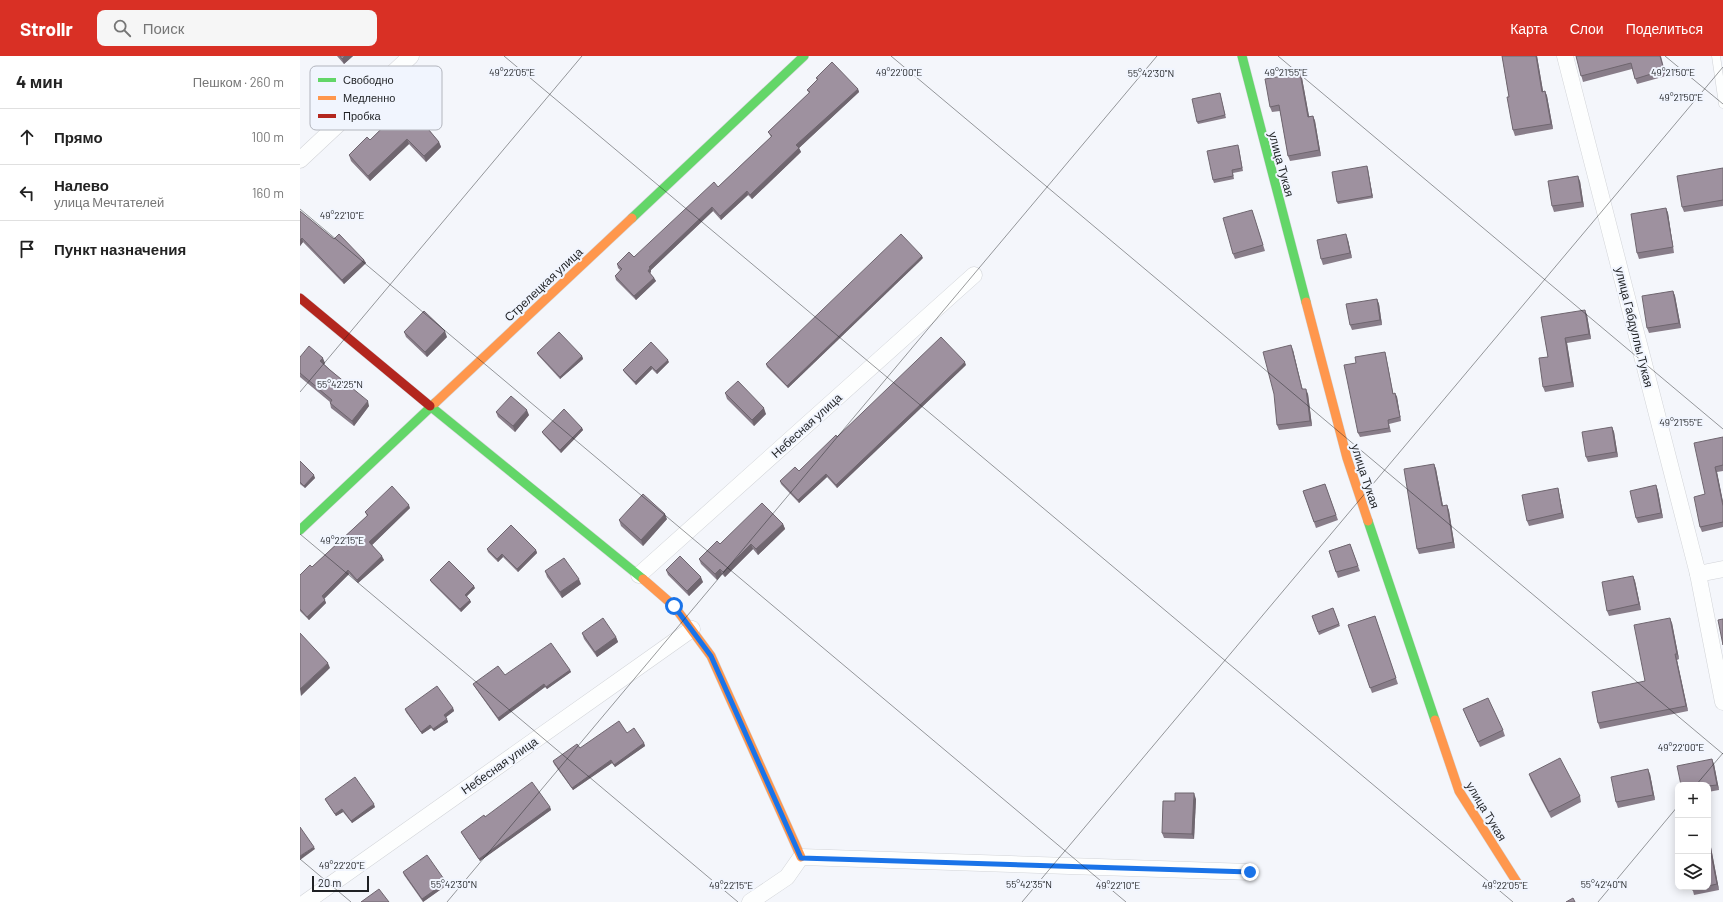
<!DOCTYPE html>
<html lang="ru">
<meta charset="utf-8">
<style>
body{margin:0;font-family:Barlow,sans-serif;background:#f6f6f6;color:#222}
.controls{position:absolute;right:12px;bottom:12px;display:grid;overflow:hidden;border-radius:8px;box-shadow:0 2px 10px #0003}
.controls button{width:36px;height:36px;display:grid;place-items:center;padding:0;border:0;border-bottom:1px solid #e0e0e0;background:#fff;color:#222;font:20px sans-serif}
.scale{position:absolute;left:12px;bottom:10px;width:57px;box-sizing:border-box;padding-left:4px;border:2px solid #1f2124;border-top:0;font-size:11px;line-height:14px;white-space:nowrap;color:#1f2124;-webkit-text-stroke:3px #f1f5fe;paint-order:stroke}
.stop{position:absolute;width:12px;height:12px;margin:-9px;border:3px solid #1a73e8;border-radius:50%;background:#fff}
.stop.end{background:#1a73e8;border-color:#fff;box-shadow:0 1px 4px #0008}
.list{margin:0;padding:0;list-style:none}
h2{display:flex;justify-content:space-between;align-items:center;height:52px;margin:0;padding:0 16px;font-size:17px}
h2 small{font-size:13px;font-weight:400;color:#767676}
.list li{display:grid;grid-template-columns:26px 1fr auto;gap:12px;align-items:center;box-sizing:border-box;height:56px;padding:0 16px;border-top:1px solid #e0e0e0}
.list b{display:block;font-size:15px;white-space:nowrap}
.list p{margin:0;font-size:13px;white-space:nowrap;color:#767676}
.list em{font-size:13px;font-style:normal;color:#767676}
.icon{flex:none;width:22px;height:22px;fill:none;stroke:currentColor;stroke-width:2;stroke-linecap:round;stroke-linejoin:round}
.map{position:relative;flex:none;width:1423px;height:846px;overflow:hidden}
header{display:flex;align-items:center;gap:24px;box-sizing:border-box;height:56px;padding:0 20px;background:#d93025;color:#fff}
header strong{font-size:19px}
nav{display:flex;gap:22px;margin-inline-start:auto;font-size:14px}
.search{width:280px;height:36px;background:#f6f6f6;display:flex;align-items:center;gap:10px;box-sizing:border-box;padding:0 14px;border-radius:8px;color:#767676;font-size:15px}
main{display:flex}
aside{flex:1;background:#fff}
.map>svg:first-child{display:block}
</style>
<header>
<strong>Strollr</strong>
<div class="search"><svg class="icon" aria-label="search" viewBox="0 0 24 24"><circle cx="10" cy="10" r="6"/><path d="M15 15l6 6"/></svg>Поиск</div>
<nav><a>Карта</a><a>Слои</a><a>Поделиться</a></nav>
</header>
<main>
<aside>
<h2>4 мин<small>Пешком · 260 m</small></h2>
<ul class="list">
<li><svg class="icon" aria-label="ahead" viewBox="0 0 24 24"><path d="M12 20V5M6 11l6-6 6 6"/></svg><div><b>Прямо</b></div><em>100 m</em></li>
<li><svg class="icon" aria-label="left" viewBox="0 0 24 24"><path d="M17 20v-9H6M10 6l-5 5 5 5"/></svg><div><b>Налево</b><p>улица Мечтателей</p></div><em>160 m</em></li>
<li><svg class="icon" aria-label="arrive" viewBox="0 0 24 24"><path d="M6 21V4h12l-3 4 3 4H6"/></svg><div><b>Пункт назначения</b></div></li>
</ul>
</aside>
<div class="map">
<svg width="1423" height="846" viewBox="0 0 1423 846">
<rect width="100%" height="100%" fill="#f4f6fb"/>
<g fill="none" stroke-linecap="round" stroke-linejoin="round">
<defs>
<polyline id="lane" points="1416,0 1423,48"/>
<g id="street">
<polyline points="1265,0 1398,518 1423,513"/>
<polyline points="0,104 111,0"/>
<polyline points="1398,518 1423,646"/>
<polyline points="339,519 674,219"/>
<polyline points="6,846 392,573"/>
<polyline points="450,846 487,821 501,801 950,816"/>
</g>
<g id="fast">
<polyline points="942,0 1006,246"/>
<polyline points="332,162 504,0"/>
<polyline points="130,350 343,523"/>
<polyline points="1068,465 1135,664"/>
<polyline points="0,474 135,347"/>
</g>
<g id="slow">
<polyline points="1006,246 1047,402 1068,465"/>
<polyline points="135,347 332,162"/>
<polyline points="343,523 374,550 411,600 501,801"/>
<polyline points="1135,664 1159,735 1218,828"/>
</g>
<polyline id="jam" points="0,242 130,350"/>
</defs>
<!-- lane casing -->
<use href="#lane" stroke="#d2d4d8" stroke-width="9"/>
<!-- street casing -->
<use href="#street" stroke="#d2d4d8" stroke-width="17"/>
<!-- fast casing -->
<use href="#fast" stroke="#d2d4d8" stroke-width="10"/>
<!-- slow casing -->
<use href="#slow" stroke="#d2d4d8" stroke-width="10"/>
<!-- jam casing -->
<use href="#jam" stroke="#d2d4d8" stroke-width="10"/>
<!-- lane -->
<use href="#lane" stroke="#fdfefe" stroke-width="8"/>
<!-- street -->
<use href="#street" stroke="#fdfefe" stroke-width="16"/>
<!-- fast -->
<use href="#fast" stroke="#63d668" stroke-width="9"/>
<!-- slow -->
<use href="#slow" stroke="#ff974d" stroke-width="9"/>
<!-- jam -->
<use href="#jam" stroke="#b3261e" stroke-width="9"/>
</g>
<!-- wall -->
<g fill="#887d89">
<polygon points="37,0 53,0 44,8"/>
<polygon points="1202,0 1237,0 1243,35 1245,35 1247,40 1253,73 1215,80 1213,74 1209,41"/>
<polygon points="1276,0 1361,0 1366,20 1337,28 1332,13 1283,26"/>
<polygon points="1000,17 1002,22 1009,60 1013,60 1015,65 1021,100 990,105 988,100 980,55 972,56 970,51"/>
<polygon points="516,22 558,33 559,36 499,92 501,96 452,143 448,139 421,164 413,155 351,214 351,216 350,217 354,222 356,225 336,244 316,224 315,220 320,214 318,212 317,208 334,201 418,131 471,81 468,76 509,37 507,34 517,24"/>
<polygon points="920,37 926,62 898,68 897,66"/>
<polygon points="107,48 139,86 141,91 126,106 109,88 70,125 51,105 49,99 70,84"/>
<polygon points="939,92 943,115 933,117 934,123 914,127 913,124"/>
<polygon points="1067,110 1073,142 1038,148 1037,146"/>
<polygon points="1423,112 1423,150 1384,156 1382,151"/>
<polygon points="1280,125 1284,151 1254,156 1252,150"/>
<polygon points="1366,152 1368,157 1374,197 1339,203 1337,197"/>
<polygon points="952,154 965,195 935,203 933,198"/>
<polygon points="0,155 34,183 64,204 66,207 44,228 3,186 0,190"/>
<polygon points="1048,184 1052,202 1023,209 1021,203"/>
<polygon points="623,202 488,332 467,311 466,308"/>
<polygon points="1373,235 1375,240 1381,272 1349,277 1347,272"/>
<polygon points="1077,243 1079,248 1082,269 1052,274 1050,269"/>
<polygon points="1287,259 1291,283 1267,287 1274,331 1245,336 1243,331 1248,301 1241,261"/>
<polygon points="104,276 147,281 127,301 106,281"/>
<polygon points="993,294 1002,333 1008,338 1012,370 979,374 977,369"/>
<polygon points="1085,296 1086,300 1093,338 1095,337 1097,341 1101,365 1089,368 1091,376 1060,381 1058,377 1056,307"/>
<polygon points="237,297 282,300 283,303 260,323 238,299"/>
<polygon points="0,301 25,307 24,308 69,350 54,370 31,352 30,347 30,346 0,321"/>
<polygon points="369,306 357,318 352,313 336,329 324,316 323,314"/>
<polygon points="666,309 537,432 527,421 499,447 481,428 480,425 499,415 537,381"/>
<polygon points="425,337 466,358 454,370 427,343"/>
<polygon points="196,356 229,359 215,376 198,361"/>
<polygon points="1312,371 1314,376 1318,401 1288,406 1286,401"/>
<polygon points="282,372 283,374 261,397 243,378 242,376"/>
<polygon points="1423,381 1423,415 1417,416 1423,446 1423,471 1402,476 1400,471 1405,438"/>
<polygon points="0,405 15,422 5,432 0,428"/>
<polygon points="1134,408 1136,413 1143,450 1147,449 1149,455 1155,492 1119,498 1117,493"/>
<polygon points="1025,428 1038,464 1016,472 1003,435"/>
<polygon points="1356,429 1358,435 1363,462 1338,467 1336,462"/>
<polygon points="1258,432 1264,462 1229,470 1227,465"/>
<polygon points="110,452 72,489 84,504 58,527 49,518 24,543 26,547 9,564 0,555 0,519 12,511 67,460 65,456"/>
<polygon points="367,463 343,490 321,470 319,464"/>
<polygon points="483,468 485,473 458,499 453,493 425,521 422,518 417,524 401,508 399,503 420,488"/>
<polygon points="1050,488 1060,515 1038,522 1029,495"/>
<polygon points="187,493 236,494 237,497 218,516 203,501 198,506 188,496"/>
<polygon points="366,514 403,526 389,540 368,519"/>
<polygon points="245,515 281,528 262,542 247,521"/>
<polygon points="1333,520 1335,525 1341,554 1309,560 1307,555"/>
<polygon points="130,524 175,532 167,540 171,546 161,556 131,526"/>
<polygon points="1033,552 1040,570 1019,579 1012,560"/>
<polygon points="1075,560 1098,628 1072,637 1048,569"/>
<polygon points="1372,567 1379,603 1377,604 1388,655 1300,673 1298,667 1345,625"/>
<polygon points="282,577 316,581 318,586 297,601 284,583"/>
<polygon points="270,614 271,616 247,633 245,631 199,665 174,630 173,628 205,619"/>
<polygon points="153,652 154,655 146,661 148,666 134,675 131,672 122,678 106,656 105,653"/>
<polygon points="1163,653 1203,674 1205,680 1180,691"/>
<polygon points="327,677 344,687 345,690 315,711 312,707 273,734 254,708 253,705 280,692"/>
<polygon points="1414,708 1419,734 1408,736 1408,729"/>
<polygon points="1229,718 1280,740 1281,746 1251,762 1231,724"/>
<polygon points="1350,718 1355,744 1318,752 1316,746"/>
<polygon points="25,743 75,751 52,767 43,756 36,760 26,745"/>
<polygon points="896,743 894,783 864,782 862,777 875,745"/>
<polygon points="250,751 251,754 180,805 162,778 161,776 185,761"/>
<polygon points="1408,782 1410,786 1419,834 1394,839 1392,831 1408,831"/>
<polygon points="103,816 147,829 123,846 104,819"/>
</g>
<!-- shaded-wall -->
<g fill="#6f666f">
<polygon points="45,0 53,0 44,8 42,3"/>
<polygon points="1236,0 1237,0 1244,41 1242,36"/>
<polygon points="1000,17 1002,22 1010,66 1008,61"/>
<polygon points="558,33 559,36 498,93 496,89"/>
<polygon points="1245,35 1247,40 1253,73 1251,68"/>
<polygon points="1013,60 1015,65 1021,100 1019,94"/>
<polygon points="107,83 109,88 70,125 68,120"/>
<polygon points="139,86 141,91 126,106 124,100"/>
<polygon points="499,92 501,96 452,143 450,139"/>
<polygon points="1067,110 1068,113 1073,142 1072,140"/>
<polygon points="1278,120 1280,125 1284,151 1282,146"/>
<polygon points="447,135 448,139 421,164 420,160"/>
<polygon points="412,151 413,155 351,214 351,216 349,218 348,215 349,211"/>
<polygon points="1366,152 1368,157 1374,197 1373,191"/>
<polygon points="1046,178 1048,184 1052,202 1050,197"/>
<polygon points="2,182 3,186 0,190 0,184"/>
<polygon points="622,200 623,202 488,332 487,330"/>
<polygon points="64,204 66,207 44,228 42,224"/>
<polygon points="354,222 356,225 336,244 334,240"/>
<polygon points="1373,235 1375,240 1381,272 1379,267"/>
<polygon points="1077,243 1079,248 1082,269 1080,264"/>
<polygon points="1285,254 1287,259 1291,283 1289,278"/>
<polygon points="145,275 147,281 127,301 125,296"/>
<polygon points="1265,282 1267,287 1274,331 1272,326"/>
<polygon points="991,289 993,294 1004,339 1002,333"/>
<polygon points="1085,296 1086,300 1094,342 1093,338"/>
<polygon points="282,300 283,303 260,323 260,321"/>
<polygon points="23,302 25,307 22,310 20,305"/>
<polygon points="368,304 369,306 357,318 356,315"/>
<polygon points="665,306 666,309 537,432 536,429"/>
<polygon points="351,310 352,313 336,329 335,326"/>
<polygon points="1006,333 1008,338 1012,370 1010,365"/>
<polygon points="1095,337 1097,341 1101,365 1100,361"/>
<polygon points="68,345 69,350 54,370 52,365"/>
<polygon points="464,352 466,358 454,370 452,364"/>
<polygon points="227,354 229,359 215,376 213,370"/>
<polygon points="1312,371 1314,376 1318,401 1316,396"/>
<polygon points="282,372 283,374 261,397 260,394"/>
<polygon points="1134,408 1136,413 1144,455 1142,450"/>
<polygon points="1415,411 1417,416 1423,446 1423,450"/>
<polygon points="526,418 527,421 499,447 498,444"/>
<polygon points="14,419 15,422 5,432 4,430"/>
<polygon points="1356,429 1358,435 1363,462 1361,457"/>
<polygon points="1258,432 1264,462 1262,457"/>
<polygon points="109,449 110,452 71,490 69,486"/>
<polygon points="1147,449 1149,455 1155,492 1153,486"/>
<polygon points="365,458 367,463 343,490 341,484"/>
<polygon points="483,468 485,473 458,499 456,493"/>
<polygon points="451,488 453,493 425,521 423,516"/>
<polygon points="236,494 237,497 218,516 217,513"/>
<polygon points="202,498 203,501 198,506 197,503"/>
<polygon points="82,500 84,504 58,527 57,524"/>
<polygon points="420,513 422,518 417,524 415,518"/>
<polygon points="48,514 49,518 23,544 22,540"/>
<polygon points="1333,520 1335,525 1341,554 1339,548"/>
<polygon points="401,521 403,526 389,540 387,535"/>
<polygon points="279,523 281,528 262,542 260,536"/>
<polygon points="174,530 175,532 166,541 165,539"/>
<polygon points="25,544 26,547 9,564 7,561"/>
<polygon points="170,544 171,546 161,556 160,553"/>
<polygon points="1370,562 1372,567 1379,603 1377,598"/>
<polygon points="316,581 318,586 297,601 295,596"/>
<polygon points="1375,598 1377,604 1388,655 1386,650"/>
<polygon points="28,607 30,612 1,640 0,633"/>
<polygon points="270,614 271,616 247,633 246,631"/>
<polygon points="244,628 245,631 199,665 198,662"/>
<polygon points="153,652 154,655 145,662 144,659"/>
<polygon points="147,663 148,666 134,675 133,673"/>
<polygon points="130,669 131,672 122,678 121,676"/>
<polygon points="344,687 345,690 315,711 314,709"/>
<polygon points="1412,703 1414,708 1419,734 1417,729"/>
<polygon points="311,704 312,707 273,734 272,732"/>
<polygon points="1348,713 1350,718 1355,744 1353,739"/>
<polygon points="894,737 896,743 894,783 892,778"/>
<polygon points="74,748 75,751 52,767 51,765"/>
<polygon points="250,751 251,754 180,805 179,803"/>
<polygon points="42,753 43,756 36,760 35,758"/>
<polygon points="1408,782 1410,786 1419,834 1417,828"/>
<polygon points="14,791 15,793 0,804 0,800"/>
<polygon points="146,826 147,829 123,846 122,843"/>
</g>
<!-- building -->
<g fill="#9e919f" stroke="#6f666f">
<polygon points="40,0 45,0 42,3"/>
<polygon points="1202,0 1236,0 1242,36 1245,35 1251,68 1213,74 1207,41 1209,41"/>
<polygon points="1276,0 1360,0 1364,14 1335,23 1331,7 1281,20"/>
<polygon points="532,6 558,33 496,89 499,92 450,139 447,135 420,160 412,151 349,211 350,212 348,215 354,222 334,240 315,220 322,213 317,208 329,196 334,201 414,126 418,131 472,80 468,76 510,36 507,34 518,23 516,22"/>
<polygon points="1000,17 1008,61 1013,60 1019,94 988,100 979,49 970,51 965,23"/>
<polygon points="920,37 925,59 897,66 892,43"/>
<polygon points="107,48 139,86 124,100 107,83 68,120 49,99 67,81 70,84"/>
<polygon points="938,89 942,112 932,114 933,120 913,124 907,95"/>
<polygon points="1067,110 1072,140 1037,146 1032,116"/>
<polygon points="1423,112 1423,144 1382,151 1377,120"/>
<polygon points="1278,120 1282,146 1252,150 1248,125"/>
<polygon points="1366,152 1373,191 1337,197 1331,158"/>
<polygon points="952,154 963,189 933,198 923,162"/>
<polygon points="0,155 34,183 39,178 64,204 42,224 2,182 0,184"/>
<polygon points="601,178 622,200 487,330 466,308"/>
<polygon points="1046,178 1050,197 1021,203 1017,184"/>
<polygon points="1373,235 1379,267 1347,272 1342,240"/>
<polygon points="1077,243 1080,264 1050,269 1046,248"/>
<polygon points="1285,254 1289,278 1265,282 1272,326 1243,331 1239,302 1248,301 1241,261"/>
<polygon points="124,255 145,275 125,296 104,276"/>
<polygon points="259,276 282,300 260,321 237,297"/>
<polygon points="641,281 665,306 536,429 526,418 498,444 480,425 495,411 499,415 536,379 537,381"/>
<polygon points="351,286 368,304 356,315 351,310 335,326 323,314"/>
<polygon points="991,289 1002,333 1006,333 1010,365 977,369 974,338 963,296"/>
<polygon points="9,290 23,302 20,305 30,314 68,345 52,365 30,347 32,344 0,317 0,301"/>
<polygon points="1085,296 1093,338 1095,337 1100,361 1088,364 1089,372 1058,377 1044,309 1056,307 1055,301"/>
<polygon points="438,325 464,352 452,364 425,337"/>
<polygon points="211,340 227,354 213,370 196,356"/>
<polygon points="264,353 282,372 260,394 242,376"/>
<polygon points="1312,371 1316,396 1286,401 1282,376"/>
<polygon points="1423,381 1423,409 1415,411 1423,450 1423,466 1400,471 1394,441 1405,438 1394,387"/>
<polygon points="0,405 14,419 4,430 0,426"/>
<polygon points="1134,408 1142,450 1147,449 1153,486 1117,493 1104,413"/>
<polygon points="1025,428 1036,459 1014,466 1003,435"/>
<polygon points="1356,429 1361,457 1336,462 1330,435"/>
<polygon points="92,430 109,449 69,486 82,500 57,524 48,514 22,540 25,544 7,561 0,553 0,519 10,509 12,511 68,459 65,456"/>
<polygon points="1258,432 1262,457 1227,465 1222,439"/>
<polygon points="343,438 365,458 341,484 319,464"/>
<polygon points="462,447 483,468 456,493 451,488 423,516 420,513 415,518 399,503 417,485 420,488"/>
<polygon points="211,469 236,494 217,513 202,498 197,503 187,493"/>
<polygon points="1050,488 1058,510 1036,516 1029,495"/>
<polygon points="380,500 401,521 387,535 366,514"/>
<polygon points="264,502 279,523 260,536 245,515"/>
<polygon points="149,505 174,530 165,539 170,544 160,553 130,524"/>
<polygon points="1333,520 1339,548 1307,555 1302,526"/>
<polygon points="1033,552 1039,568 1018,576 1012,560"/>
<polygon points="1075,560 1096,622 1070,632 1048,569"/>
<polygon points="303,562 316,581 295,596 282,577"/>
<polygon points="1370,562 1377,598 1375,598 1386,650 1298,667 1292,636 1345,625 1334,569"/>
<polygon points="1423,563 1423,589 1418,564"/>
<polygon points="0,577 28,607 0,633"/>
<polygon points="251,587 270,614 246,631 244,628 198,662 173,628 198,610 205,619"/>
<polygon points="137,630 153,652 144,659 147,663 133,673 130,669 121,676 105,653"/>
<polygon points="1188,642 1203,674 1178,686 1163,653"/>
<polygon points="319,665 327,677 334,672 344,687 314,709 311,704 272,732 253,705 277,688 280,692"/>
<polygon points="1260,702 1280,740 1249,756 1229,718"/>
<polygon points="1412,703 1417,729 1408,730 1408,729 1381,729 1377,710"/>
<polygon points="1348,713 1353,739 1316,746 1311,721"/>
<polygon points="55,721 74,748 51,765 42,753 35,758 25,743"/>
<polygon points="232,726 250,751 179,803 161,776 184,759 185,761"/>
<polygon points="875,737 894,737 892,778 862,777 863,745 875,745"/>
<polygon points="0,771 14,791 0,800"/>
<polygon points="1408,783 1417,828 1408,830"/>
<polygon points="127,799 146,826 122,843 103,816"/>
<polygon points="1392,831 1405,831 1392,834"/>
<polygon points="79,833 89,846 61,846"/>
<polygon points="1273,842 1275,846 1266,846"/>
</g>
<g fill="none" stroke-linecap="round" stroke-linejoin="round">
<!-- route -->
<polyline stroke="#1a73e8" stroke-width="5" points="374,550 411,600 501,802 950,816"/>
</g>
<!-- ticks -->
<path fill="none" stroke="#1f2124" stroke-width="1" stroke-opacity="0.45" d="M204,0L1213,846M591,0L1423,698M978,0L1423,373M1365,0L1423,48M0,153L826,846M0,336L282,0M0,478L438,846M1396,729L1423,697M0,803L51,846M147,846L857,0M722,846L1423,11M1298,846L1378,750"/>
<g text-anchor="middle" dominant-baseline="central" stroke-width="4" stroke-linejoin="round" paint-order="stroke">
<!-- street labels -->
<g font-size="12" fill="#1f2124" stroke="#f1f5fe">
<text transform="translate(982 108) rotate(75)">улица Тукая</text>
<text transform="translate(243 228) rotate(-43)">Стрелецкая улица</text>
<text transform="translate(1335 271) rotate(76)">улица Габдуллы Тукая</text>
<text transform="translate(506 369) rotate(-42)">Небесная улица</text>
<text transform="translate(1066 420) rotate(72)">улица Тукая</text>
<text transform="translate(199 709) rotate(-35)">Небесная улица</text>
<text transform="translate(1187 755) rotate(59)">улица Тукая</text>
</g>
</g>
<!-- legend -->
<rect x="10" y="10" width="132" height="64" rx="6" fill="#f1f5fe" stroke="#b2b5bd" stroke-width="1"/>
<rect x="18" y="22" width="18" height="4" fill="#63d668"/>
<rect x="18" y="40" width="18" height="4" fill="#ff974d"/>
<rect x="18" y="58" width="18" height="4" fill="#b3261e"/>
<g font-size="11" fill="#1f2124">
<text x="43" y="28">Свободно</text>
<text x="43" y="46">Медленно</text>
<text x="43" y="64">Пробка</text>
</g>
<g font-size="10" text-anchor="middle" fill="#1f2124" stroke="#f1f5fe" stroke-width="4" stroke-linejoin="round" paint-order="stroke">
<text x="1373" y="20">49°21'50"E</text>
<text x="212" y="20">49°22'05"E</text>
<text x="599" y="20">49°22'00"E</text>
<text x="986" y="20">49°21'55"E</text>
<text x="851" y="21">55°42'30"N</text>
<text x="1381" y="45">49°21'50"E</text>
<text x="42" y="163">49°22'10"E</text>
<text x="40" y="332">55°42'25"N</text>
<text x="1381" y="370">49°21'55"E</text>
<text x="42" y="488">49°22'15"E</text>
<text x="1381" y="695">49°22'00"E</text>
<text x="42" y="813">49°22'20"E</text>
<text x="154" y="832">55°42'30"N</text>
<text x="729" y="832">55°42'35"N</text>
<text x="1304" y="832">55°42'40"N</text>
<text x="431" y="833">49°22'15"E</text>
<text x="818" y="833">49°22'10"E</text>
<text x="1205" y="833">49°22'05"E</text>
</g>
</svg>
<div class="controls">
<button>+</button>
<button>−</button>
<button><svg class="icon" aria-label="layers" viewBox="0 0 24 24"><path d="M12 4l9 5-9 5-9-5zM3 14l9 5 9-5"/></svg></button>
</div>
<div class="scale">20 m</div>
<div class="stop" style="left:374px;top:550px"></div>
<div class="stop end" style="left:950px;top:816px"></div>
</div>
</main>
